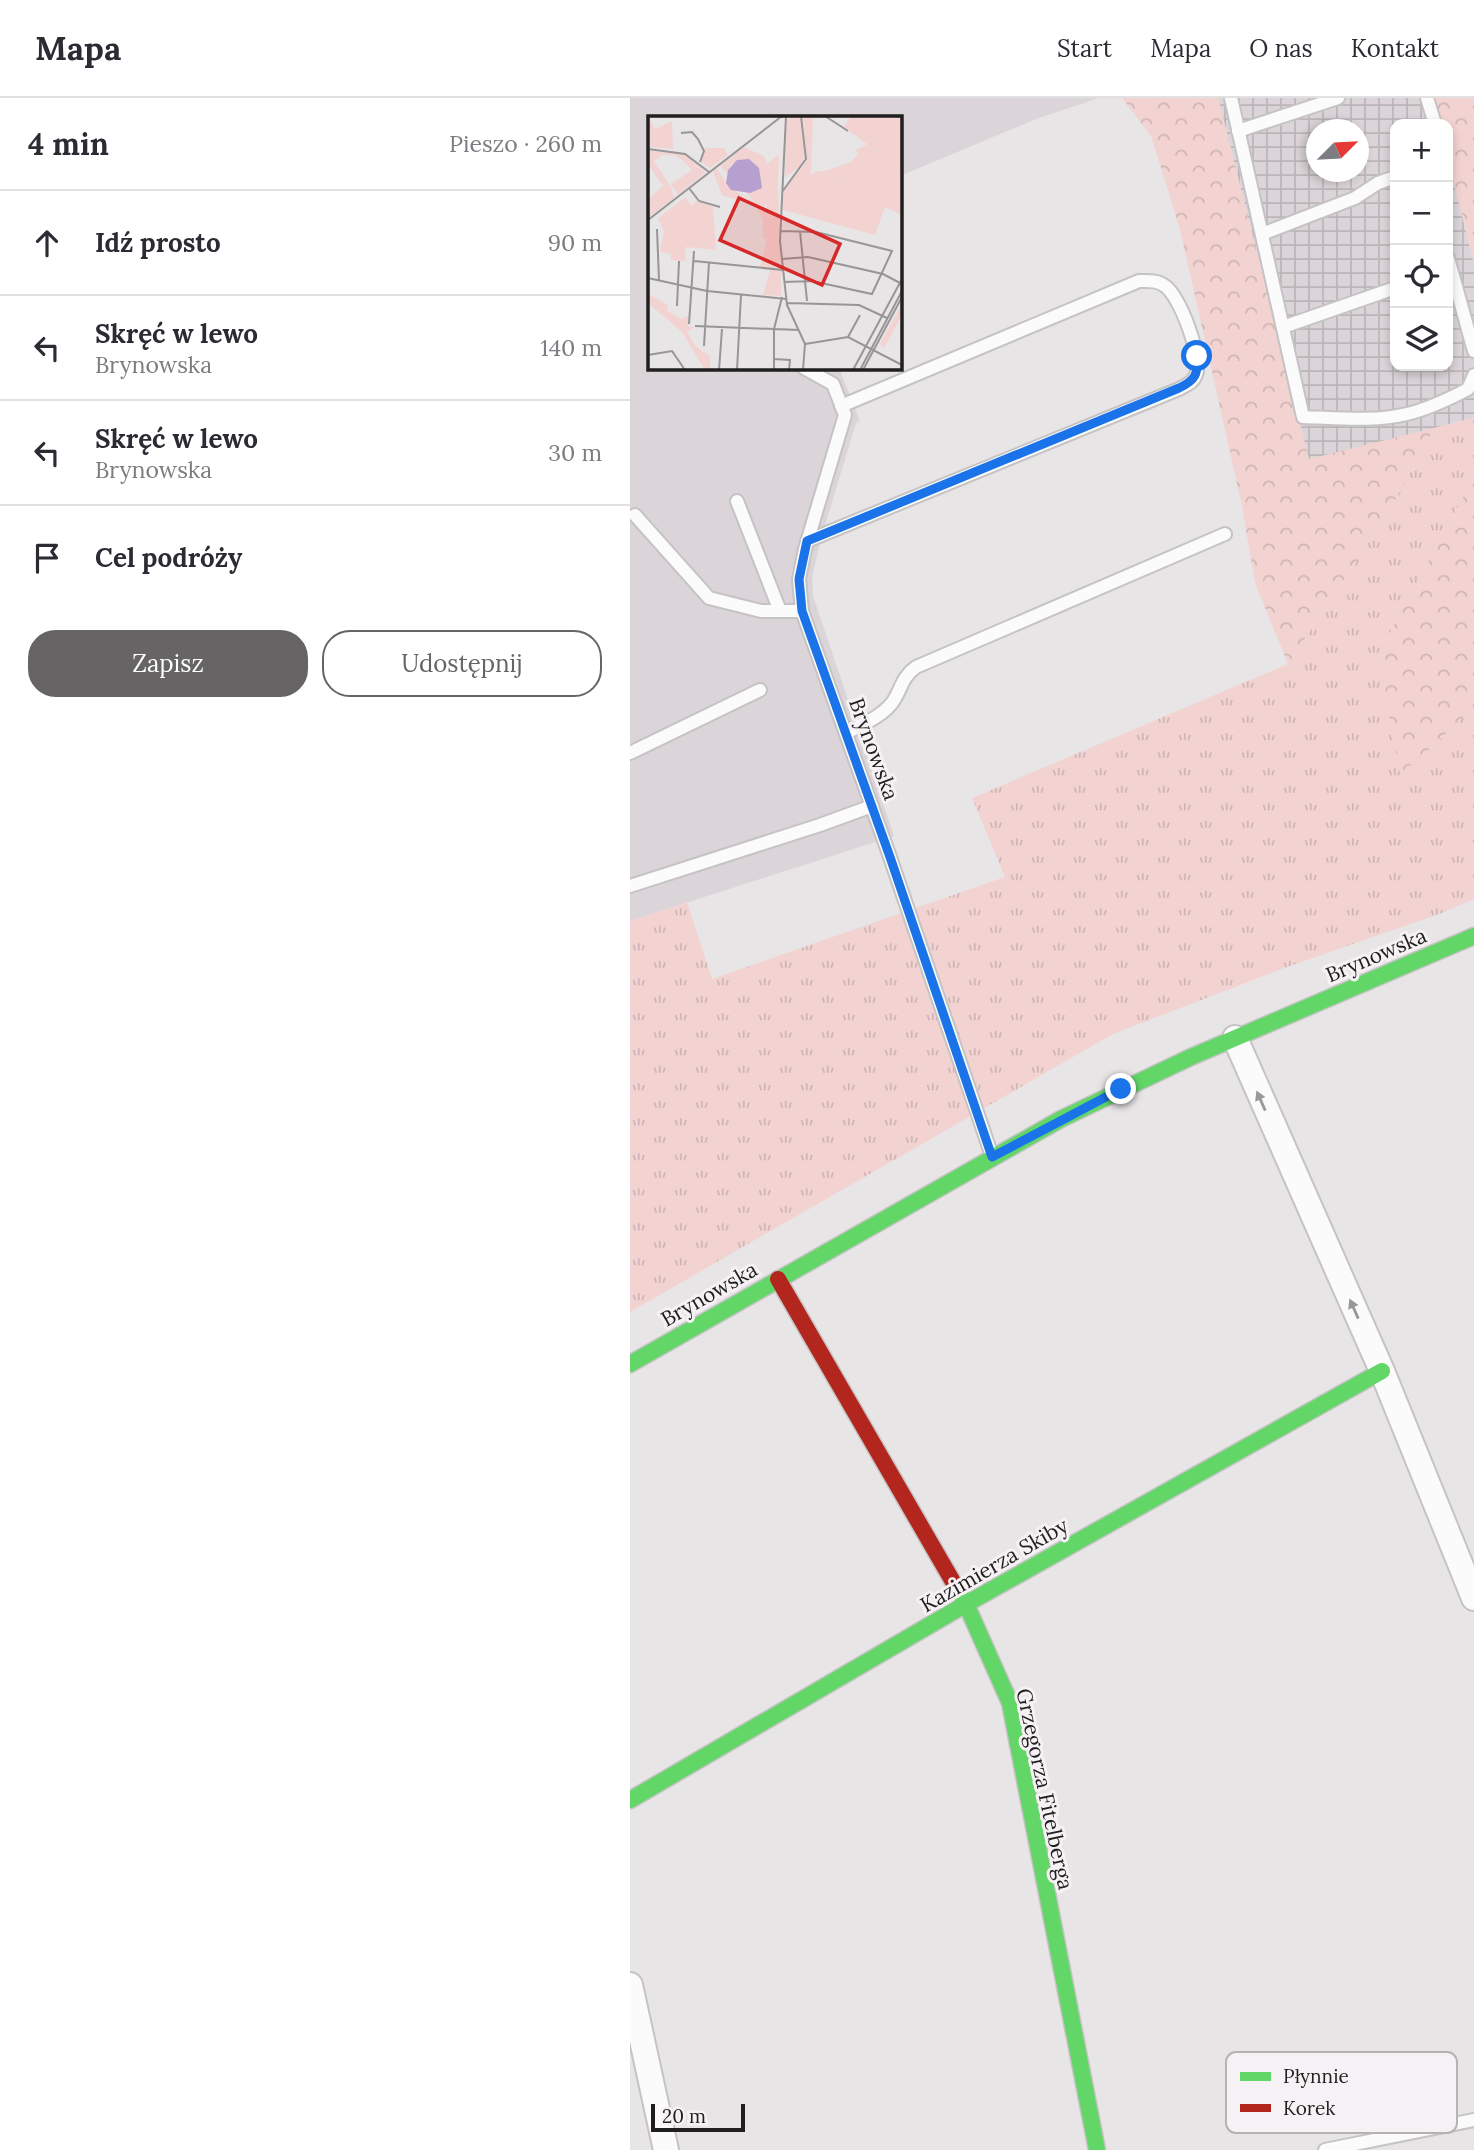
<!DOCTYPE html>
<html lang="pl">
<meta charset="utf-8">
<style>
body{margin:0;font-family:Lora,serif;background:#f7f7f7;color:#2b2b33}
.controls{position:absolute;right:21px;top:21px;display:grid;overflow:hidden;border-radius:14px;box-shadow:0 4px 10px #0003}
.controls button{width:63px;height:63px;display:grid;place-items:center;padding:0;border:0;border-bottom:2px solid #e1e1e2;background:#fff;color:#2b2b33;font:35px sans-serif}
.compass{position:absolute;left:676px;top:21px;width:63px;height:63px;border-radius:50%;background:#fff;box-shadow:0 4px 10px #0003;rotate:66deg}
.scale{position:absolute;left:21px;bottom:18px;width:94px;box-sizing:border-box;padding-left:7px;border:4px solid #201e1f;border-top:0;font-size:19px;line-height:24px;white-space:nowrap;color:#201e1f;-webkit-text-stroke:5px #f6f1f4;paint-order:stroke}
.stop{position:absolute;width:21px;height:21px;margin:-16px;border:5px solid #1a73e8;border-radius:50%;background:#fff}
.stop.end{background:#1a73e8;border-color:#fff;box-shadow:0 2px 7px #0008}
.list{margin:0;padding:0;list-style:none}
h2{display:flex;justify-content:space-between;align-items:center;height:91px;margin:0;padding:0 28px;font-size:30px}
h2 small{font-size:23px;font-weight:400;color:#7c7c81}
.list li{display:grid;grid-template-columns:46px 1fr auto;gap:21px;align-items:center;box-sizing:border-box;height:105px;padding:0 28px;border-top:2px solid #e1e1e2}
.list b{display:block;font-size:26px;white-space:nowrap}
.list p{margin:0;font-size:23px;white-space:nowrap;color:#7c7c81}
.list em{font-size:23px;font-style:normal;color:#7c7c81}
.actions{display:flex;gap:14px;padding:21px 28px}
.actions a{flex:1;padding:16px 0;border:2px solid #666465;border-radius:28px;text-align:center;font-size:24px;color:#666465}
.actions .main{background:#666465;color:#fff}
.icon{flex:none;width:38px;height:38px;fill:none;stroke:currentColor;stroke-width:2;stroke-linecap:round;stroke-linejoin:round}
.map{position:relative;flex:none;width:844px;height:2052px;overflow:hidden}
header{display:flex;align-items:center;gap:42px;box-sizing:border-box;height:98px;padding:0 35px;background:#fff;border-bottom:2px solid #e1e1e2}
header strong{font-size:33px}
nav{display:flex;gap:38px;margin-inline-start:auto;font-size:24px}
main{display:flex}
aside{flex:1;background:#fff}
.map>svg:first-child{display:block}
</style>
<header>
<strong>Mapa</strong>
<nav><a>Start</a><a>Mapa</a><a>O nas</a><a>Kontakt</a></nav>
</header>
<main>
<aside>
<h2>4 min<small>Pieszo · 260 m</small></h2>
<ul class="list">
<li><svg class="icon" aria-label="ahead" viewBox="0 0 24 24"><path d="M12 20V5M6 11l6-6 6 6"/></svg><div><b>Idź prosto</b></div><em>90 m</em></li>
<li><svg class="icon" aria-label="left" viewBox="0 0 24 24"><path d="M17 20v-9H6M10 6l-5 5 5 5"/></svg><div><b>Skręć w lewo</b><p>Brynowska</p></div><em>140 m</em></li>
<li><svg class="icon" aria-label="left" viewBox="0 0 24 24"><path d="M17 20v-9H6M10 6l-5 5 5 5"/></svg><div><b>Skręć w lewo</b><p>Brynowska</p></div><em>30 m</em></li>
<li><svg class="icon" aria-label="arrive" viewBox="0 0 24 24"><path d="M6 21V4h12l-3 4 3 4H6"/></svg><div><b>Cel podróży</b></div></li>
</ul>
<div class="actions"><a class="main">Zapisz</a><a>Udostępnij</a></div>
</aside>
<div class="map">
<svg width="844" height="2052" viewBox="0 0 844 2052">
<defs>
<pattern id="industrial-grid" width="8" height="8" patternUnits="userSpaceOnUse" patternTransform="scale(1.75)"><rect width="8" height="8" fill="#dbd4d8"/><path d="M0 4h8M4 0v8" fill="none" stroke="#bcb6b9"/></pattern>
<pattern id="grass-tufts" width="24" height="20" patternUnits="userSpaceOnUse" patternTransform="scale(1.75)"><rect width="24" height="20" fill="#f2d3d1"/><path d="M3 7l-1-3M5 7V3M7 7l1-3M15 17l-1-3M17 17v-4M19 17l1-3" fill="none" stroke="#cfb5b3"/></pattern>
<pattern id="forest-crowns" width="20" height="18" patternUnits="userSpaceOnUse" patternTransform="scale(1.75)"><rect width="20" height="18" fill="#f2d3d1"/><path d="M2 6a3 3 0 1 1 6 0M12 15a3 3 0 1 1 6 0" fill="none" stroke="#cfb5b3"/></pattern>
</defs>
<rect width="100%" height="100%" fill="#e8e5e6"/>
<!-- built -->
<polygon fill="#dbd4d8" points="0,0 469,0 406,21 270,78 270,19 19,19 19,270 209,270 230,323 226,325 192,437 182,479 183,498 264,738 0,823"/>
<!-- industrial -->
<path fill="url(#industrial-grid)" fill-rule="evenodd" d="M588,0H803L809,26H765V268H818V61L844,166V320L679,362ZM687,32H729V74H687Z"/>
<!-- grass -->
<polygon fill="url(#grass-tufts)" points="844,320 844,379 748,558 802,649 844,609 844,801 812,815 657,869 483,936 0,1214 0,823 57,804 82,881 375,779 342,700 658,566 758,415 804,330"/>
<!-- forest -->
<g fill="url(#forest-crowns)">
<polygon points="492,0 588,0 679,361 804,330 758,415 658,566 625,485 612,408 550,131 521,38"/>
<polygon points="803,0 844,0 844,166 818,61 818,26 809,26"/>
<polygon points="844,379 844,609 802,649 770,676 748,557"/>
</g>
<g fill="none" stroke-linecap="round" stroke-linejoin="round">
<defs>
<g id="lane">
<path d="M601,0L673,319C708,320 744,324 777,316C798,311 819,301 838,291L844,277"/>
<polyline points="797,0 805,26"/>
<polyline points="608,33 708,0"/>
<polyline points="632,136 725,100 748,85 765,79"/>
<polyline points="818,160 844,253"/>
<polyline points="653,229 765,190"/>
<polyline points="174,270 203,286 215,317 175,451 169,481 172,513 260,759 362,1058"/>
<polyline points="107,403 150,513"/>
<polyline points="5,417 79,500 131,513 172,513"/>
<path d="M177,443L549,291C556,287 563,285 566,277C573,260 550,198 535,188C527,182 518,183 509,183L211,308"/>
<path d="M216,635C231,627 251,619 262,605C272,591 271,580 286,569L595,436"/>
<polyline points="0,655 130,592"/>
<polyline points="0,788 190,727 242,708"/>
<polyline points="695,2052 844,2022"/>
</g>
<g id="street">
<polyline points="605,940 752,1273 844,1500"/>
<polyline points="0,1887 36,2052"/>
</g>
<g id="fast">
<polyline points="0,1266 431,1021 561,959 844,838"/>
<polyline points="326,1489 336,1506 380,1605 467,2052"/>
<polyline points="0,1702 336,1506 752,1273"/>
</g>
<polyline id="jam" points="148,1181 326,1489"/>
</defs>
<!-- lane casing -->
<use href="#lane" stroke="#c5c3c4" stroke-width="16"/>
<!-- street casing -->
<use href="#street" stroke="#c5c3c4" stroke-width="28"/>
<!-- fast casing -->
<use href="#fast" stroke="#c5c3c4" stroke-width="19"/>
<!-- jam casing -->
<use href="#jam" stroke="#c5c3c4" stroke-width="19"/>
<!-- lane -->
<use href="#lane" stroke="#fcfbfb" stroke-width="12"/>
<!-- street -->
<use href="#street" stroke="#fcfbfb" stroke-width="24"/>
<!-- fast -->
<use href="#fast" stroke="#63d668" stroke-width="16"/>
<!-- jam -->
<use href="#jam" stroke="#b3261e" stroke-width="16"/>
</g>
<!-- one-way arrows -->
<defs><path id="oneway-solid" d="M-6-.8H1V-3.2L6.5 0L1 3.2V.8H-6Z" transform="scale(1.75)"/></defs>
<g fill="#999898">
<use href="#oneway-solid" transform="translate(631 1003) rotate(-114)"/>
<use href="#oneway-solid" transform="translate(724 1211) rotate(-114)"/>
</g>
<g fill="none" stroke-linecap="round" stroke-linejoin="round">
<!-- route -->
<path stroke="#1a73e8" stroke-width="9" d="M491,991L362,1059L260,759L172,513L169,481L177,443L549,290C566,282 568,276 567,258"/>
</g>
<g text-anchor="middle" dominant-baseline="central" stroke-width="6" stroke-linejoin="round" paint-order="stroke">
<!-- street labels -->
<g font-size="21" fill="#201e1f" stroke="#f6f1f4">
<text transform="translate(244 651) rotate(70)">Brynowska</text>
<text transform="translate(746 857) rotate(-23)">Brynowska</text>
<text transform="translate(79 1196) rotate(-30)">Brynowska</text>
<text transform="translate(364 1467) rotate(-30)">Kazimierza Skiby</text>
<text transform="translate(415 1691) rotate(78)">Grzegorza Fitelberga</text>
</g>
</g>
<!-- overview -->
<g transform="translate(18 18)">
<rect width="254" height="254" fill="#e8e5e6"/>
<path d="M152,0L158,39L152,51L137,61L138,3ZM155,0H165L163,59L136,74L159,45ZM220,28L235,49L186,68L180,54L203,46L211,37L207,34ZM30,40L58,56L30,79L23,68L44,54ZM130,72L133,153L112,151L119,123H115V104L107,88L91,76L121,95L117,88ZM122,154L133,155V180L115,179Z" fill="#f2d3d1"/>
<path d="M96,31L116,40L119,48L131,38L130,72L116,90L123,101L98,77L112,65L110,58L83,48L79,57L72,50ZM0,35L39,39L57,54L25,39H14L6,45L23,71L26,82L0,102V83L15,70L0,48ZM69,52L78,67L102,87L74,79L65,56ZM0,178L20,189L19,194L33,203L41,200L40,211H47L39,216L48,231L62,240V253L57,254L34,216L0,187ZM254,188V199L236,232L232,228Z" fill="#f2d3d1"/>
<path d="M203,0H254V99L237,91L227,119L135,94L136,74L167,56L180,54L187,68L234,49L220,29L196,11ZM0,1L7,13L24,5L25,33L0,31ZM57,32H76L80,39L62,52L53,46ZM38,81L43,90L48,85L65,91L68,134L38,131L37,145L23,144V138L12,136L16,115L10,102Z" fill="#f2d3d1"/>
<path d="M101,43L111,52L114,72L102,77L83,74L78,67L80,54L89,44Z" fill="#b6a0d0"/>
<path fill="none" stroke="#989596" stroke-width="2" d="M138,0L132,125L139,189L157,228L155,254M177,0L200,15M33,17L44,16L50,23L56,35L52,46M0,33L37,38L61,56M41,72L51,85L72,91M134,76L158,43L153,0M0,104L134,0M9,113L11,164M132,115L168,116L244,135L224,178L164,165L136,166M152,115L159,185M134,143L160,141L235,158L254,168M46,145L135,154M0,162L59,175L138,183M139,187L211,189L239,202M29,190L31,145M41,208L46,135M47,210L151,214M200,221L212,199M157,228L200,221L254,249M56,230L61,146M0,239L24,235L37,254M126,243L142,244L141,254M71,254L74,213M89,254L93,179M126,254V213L134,181M205,254L254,163M212,254L254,175M215,254L254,181"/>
<path fill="#d62828" fill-opacity="0.15" stroke="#d62828" stroke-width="3.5" d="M91,82L192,128L174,169L72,124Z"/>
<rect width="254" height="254" fill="none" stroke="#201e1f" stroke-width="3.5"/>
</g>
<!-- legend -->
<rect x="596" y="1954" width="231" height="81" rx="10" fill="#f6f1f4" stroke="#b6b2b4" stroke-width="2"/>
<rect x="610" y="1974" width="31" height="9" fill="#63d668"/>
<rect x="610" y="2006" width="31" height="8" fill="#b3261e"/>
<g font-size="19" fill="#201e1f">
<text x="653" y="1985">Płynnie</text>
<text x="653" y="2017">Korek</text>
</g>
</svg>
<div class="controls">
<button>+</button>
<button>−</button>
<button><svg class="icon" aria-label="locate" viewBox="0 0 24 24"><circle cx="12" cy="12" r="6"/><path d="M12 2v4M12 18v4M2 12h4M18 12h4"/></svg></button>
<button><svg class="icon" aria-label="layers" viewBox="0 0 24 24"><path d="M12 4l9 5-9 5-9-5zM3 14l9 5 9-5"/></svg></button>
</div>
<svg class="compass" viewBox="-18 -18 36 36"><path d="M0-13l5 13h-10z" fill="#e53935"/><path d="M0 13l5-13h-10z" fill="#7c7c81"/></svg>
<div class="scale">20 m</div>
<div class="stop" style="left:567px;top:258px"></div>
<div class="stop end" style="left:491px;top:991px"></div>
</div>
</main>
